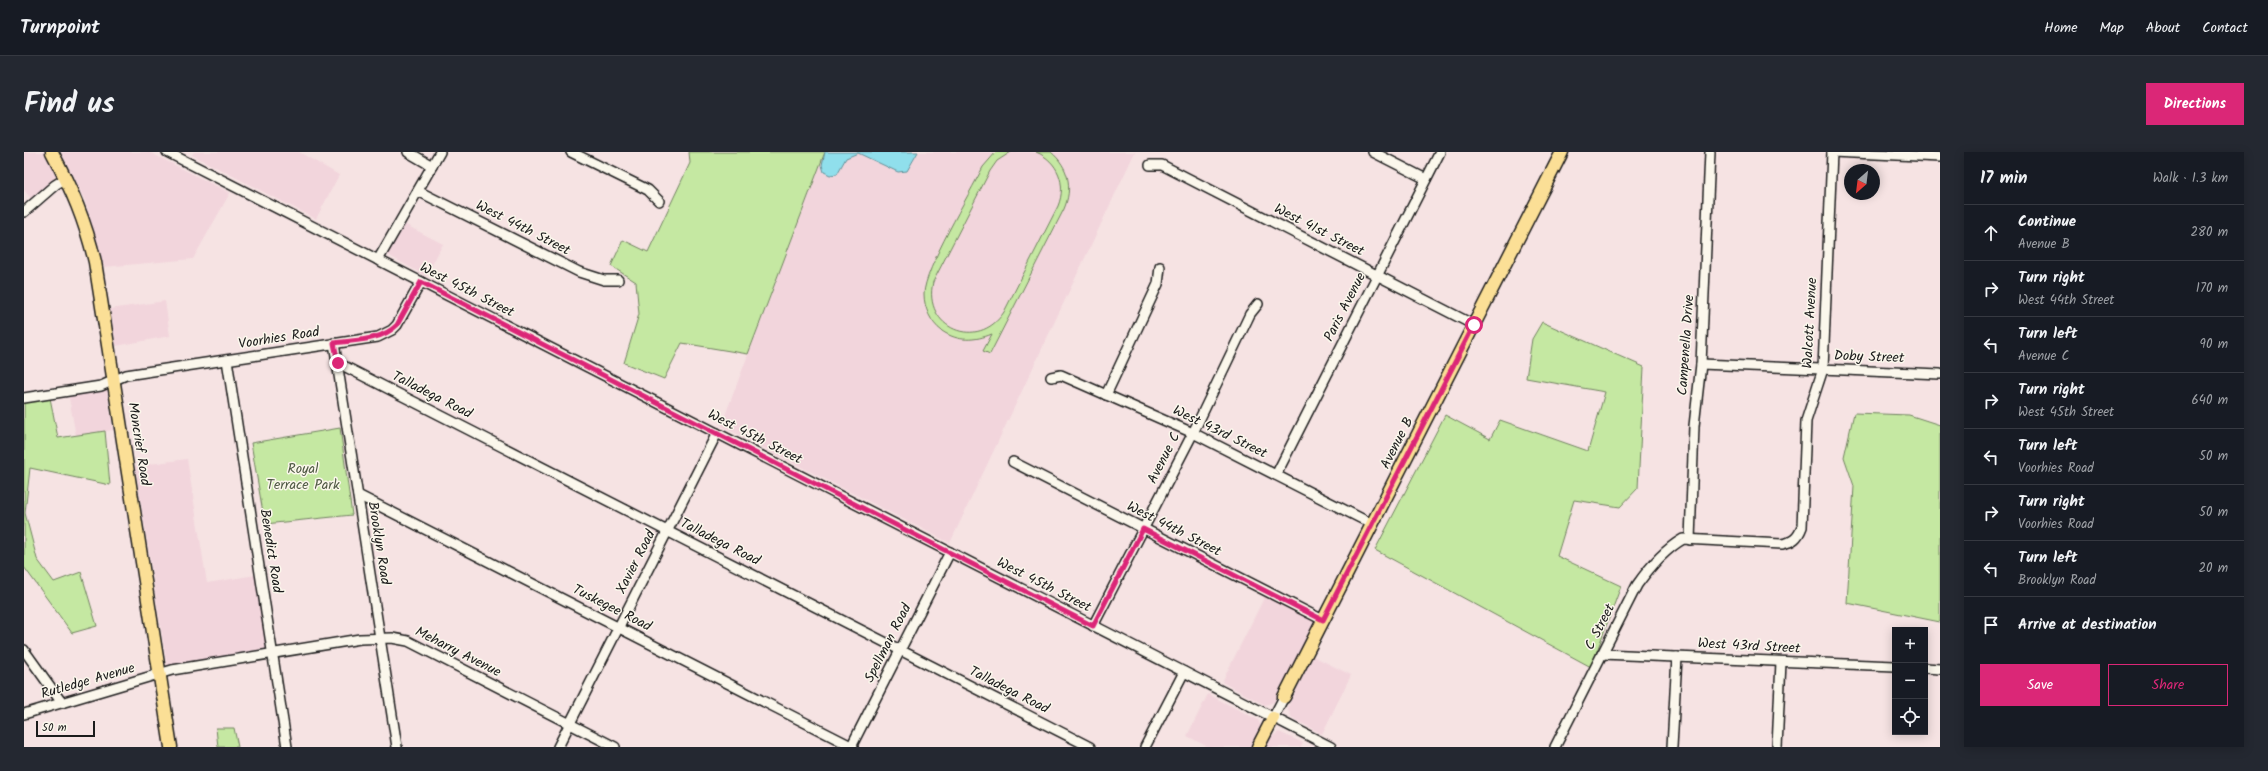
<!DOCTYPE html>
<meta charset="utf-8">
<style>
body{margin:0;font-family:Kalam,sans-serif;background:#242831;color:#f1f3f6}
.controls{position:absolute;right:12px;bottom:12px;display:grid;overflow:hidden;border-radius:0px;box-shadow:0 2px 10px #0003}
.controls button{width:36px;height:36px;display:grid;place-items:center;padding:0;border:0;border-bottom:1px solid #363941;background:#171b24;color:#f1f3f6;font:20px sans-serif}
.compass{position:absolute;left:1820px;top:12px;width:36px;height:36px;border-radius:50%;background:#171b24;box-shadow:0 2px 10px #0003;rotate:208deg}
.scale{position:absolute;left:12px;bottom:10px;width:59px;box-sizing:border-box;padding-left:4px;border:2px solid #1c1c1c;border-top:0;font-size:11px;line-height:14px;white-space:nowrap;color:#1c1c1c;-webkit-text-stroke:3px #fbf7ec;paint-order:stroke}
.stop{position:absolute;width:12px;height:12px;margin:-9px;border:3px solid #db2777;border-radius:50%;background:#fff}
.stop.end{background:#db2777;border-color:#fff;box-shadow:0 1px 4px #0008}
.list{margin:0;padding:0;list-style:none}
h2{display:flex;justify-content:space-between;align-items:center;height:52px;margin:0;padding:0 16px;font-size:17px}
h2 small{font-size:13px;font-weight:400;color:#9ea1a6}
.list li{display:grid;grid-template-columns:26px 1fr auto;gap:12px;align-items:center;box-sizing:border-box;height:56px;padding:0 16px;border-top:1px solid #363941}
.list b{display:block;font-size:15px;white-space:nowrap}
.list p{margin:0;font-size:13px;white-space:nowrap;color:#9ea1a6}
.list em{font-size:13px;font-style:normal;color:#9ea1a6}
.actions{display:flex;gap:8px;padding:12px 16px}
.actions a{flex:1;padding:9px 0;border:1px solid #db2777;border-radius:0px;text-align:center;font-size:14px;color:#db2777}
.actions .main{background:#db2777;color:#fff}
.icon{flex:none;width:22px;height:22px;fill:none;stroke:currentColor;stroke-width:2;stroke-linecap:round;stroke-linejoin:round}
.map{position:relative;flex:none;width:1916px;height:595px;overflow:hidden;border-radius:0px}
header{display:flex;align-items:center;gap:24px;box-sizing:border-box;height:56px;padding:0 20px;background:#171b24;border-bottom:1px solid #363941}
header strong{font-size:19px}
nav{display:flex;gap:22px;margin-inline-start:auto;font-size:14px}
.intro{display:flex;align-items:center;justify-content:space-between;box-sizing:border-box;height:96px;padding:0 24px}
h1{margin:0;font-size:28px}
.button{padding:10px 18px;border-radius:0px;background:#db2777;color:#fff;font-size:14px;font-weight:700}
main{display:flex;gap:24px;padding:0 24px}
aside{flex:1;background:#171b24;border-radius:0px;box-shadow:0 2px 10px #0003}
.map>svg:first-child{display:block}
</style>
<header>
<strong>Turnpoint</strong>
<nav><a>Home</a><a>Map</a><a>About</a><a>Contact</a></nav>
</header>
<div class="intro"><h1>Find us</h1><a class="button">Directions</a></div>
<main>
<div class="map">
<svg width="1916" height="595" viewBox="0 0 1916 595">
<rect width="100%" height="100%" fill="#f6e3e3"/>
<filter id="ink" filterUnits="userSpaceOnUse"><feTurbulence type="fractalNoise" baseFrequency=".025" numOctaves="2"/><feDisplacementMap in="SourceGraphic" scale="8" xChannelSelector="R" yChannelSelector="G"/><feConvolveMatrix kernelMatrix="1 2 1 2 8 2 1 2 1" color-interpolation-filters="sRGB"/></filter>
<g filter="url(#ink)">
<!-- built -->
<g fill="#f2d5dc">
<polygon points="0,0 20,0 32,24 9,49 0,38"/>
<polygon points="37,0 125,0 206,41 169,107 80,115 61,49"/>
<polygon points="170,0 275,0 315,23 292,67 168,3"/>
<polygon points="801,0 1111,0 926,391 697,274"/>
<polygon points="380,72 419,92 402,124 362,102"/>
<polygon points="141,149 146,184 92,194 86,157"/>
<polygon points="82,229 89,278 52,284 43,235"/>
<polygon points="163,307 183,431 232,423 244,498 143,515 111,314"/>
<polygon points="1241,444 1292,470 1250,550 1241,553 1198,530"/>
<polygon points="1289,504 1327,523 1298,582 1268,566 1263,556"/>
<polygon points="1184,542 1234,568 1237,574 1236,579 1228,595 1184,595 1163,584"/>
<polygon points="1255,580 1279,591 1277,595 1242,595 1247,585"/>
</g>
<!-- green -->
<g fill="#c5e8a2" stroke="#70825f">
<polygon points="665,0 801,0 724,202 658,191 640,227 600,211 615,162 612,130 587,114 599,88 624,100 666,11"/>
<path d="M972,0H987L973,9L966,19L909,130C898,176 954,200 980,160L1034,54C1043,32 1034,9 1012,0H1027C1045,15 1049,36 1040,57L966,202L959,199L968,182C951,189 934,190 918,179C907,171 900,156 900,142C900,118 946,41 959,15Z"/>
<polygon points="1518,170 1620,215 1614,336 1596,355 1550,348 1533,404 1597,434 1567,515 1351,398 1421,263 1466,287 1476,268 1564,299 1581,240 1502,226 1508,187"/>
<polygon points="26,246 34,286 81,279 86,333 6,316 1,361 13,407 30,430 57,420 73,474 48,481 0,415 0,249"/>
<polygon points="1830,261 1885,263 1916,273 1916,470 1823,451 1830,334 1820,305"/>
<polygon points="316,276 328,363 241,372 227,291"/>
<polygon points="192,576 210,576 214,595 194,595"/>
</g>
<!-- water -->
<polygon fill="#90dfec" stroke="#629199" points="801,0 894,0 883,19 874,20 834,1 822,6 813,22 806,23 800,20 798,13"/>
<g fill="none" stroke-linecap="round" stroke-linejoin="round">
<defs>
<g id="minor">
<polyline points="143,0 1307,595"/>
<polyline points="384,0 408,14"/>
<polyline points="547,0 624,38 635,49"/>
<polyline points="1349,0 1402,27"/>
<polyline points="1808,0 1916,5"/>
<polyline points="1126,13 1138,13 1450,173"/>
<polyline points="394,39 555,120 580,128 594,128"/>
<polyline points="0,60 31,33 42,26"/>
<polyline points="354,108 416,0"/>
<polyline points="310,191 373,595"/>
<polyline points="203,208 263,595"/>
<polyline points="314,211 1066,595"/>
<polyline points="1677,212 1916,222"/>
<polyline points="1027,225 1037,223 1169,281 1348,372"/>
<polyline points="1082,243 1134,132 1136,115"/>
<polyline points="0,246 77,234 102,223 354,185 368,178 373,173 397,130"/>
<polyline points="989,310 1299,468"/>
<polyline points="1252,323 1416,0"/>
<polyline points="334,343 829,595"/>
<polyline points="1666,388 1670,274 1677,212 1686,0"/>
<polyline points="1069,474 1169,281 1226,162 1234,152"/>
<polyline points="0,498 38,551"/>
<polyline points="1578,502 1871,514"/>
<polyline points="1901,516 1916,517"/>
<polyline points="0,562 148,518 336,487 368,486 384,489 591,595"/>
<polyline points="1249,566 1260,545"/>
<polyline points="534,595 693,281"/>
<polyline points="827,595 926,400"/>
<polyline points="1121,595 1160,520"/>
<path d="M1531,595L1613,433C1625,416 1640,398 1659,387L1758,392C1769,390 1774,386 1778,375L1782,269L1799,217L1808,0"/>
<polyline points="1648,595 1653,505"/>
<polyline points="1753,595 1757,510"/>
</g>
<g id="major">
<path d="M28,0C48,38 61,68 71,110L147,595"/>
<polyline points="1260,545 1538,0"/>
<polyline points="1234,595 1249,566"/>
</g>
</defs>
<!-- minor casing -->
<use href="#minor" stroke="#1c1c1c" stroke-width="12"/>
<!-- major casing -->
<use href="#major" stroke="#1c1c1c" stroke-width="15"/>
<!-- minor -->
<use href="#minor" stroke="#fbf7ec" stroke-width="9"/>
<!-- major -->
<use href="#major" stroke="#fbdf96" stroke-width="12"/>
</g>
</g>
<g fill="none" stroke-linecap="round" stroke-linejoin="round" filter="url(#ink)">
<!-- route -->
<path stroke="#db2777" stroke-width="5" d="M314,211L310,191C332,188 357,189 373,173L397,130L1069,474L1119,377L1299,468L1450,173"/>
</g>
<g text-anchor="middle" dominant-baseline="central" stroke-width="3" stroke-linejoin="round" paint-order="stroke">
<!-- street labels -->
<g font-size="14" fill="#1c1c1c" stroke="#fbf7ec">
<text transform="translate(499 76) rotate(27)">West 44th Street</text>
<text transform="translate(1295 78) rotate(27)">West 41st Street</text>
<text transform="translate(443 138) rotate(27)">West 45th Street</text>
<text transform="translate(1321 155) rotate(-63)">Paris Avenue</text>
<text transform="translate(1786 171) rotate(-87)">Walcott Avenue</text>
<text transform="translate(255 186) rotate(-9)">Voorhies Road</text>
<text transform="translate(1662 193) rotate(-86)">Campenella Drive</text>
<text transform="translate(1845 205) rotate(2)">Doby Street</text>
<text transform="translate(408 243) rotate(27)">Talladega Road</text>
<text transform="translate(1196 280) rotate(26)">West 43rd Street</text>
<text transform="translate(731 285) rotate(27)">West 45th Street</text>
<text transform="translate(1373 291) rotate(-63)">Avenue B</text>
<text transform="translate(115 292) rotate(81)">Moncrief Road</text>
<text transform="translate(1140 306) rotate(-63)">Avenue C</text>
<text transform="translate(1150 377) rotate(27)">West 44th Street</text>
<text transform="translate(696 390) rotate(27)">Talladega Road</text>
<text transform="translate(355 391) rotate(81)">Brooklyn Road</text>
<text transform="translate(247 399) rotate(81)">Benedict Road</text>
<text transform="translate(612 410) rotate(-63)">Xavier Road</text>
<text transform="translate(1020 433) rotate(27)">West 45th Street</text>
<text transform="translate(588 456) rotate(27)">Tuskegee Road</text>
<text transform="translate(1576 475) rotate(-63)">C Street</text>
<text transform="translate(864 491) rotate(-63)">Spellman Road</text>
<text transform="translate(1725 494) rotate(3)">West 43rd Street</text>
<text transform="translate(434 500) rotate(27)">Meharry Avenue</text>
<text transform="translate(64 529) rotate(-16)">Rutledge Avenue</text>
<text transform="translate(985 538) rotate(27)">Talladega Road</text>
</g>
<!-- park labels -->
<g font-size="14" fill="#4f5944" stroke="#fbf7ec">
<text x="279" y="317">Royal<tspan x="279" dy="16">Terrace Park</tspan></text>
</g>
</g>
</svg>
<div class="controls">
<button>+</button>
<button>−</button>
<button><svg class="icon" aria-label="locate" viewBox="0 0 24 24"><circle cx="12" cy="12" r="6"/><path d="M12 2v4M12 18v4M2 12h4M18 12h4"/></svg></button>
</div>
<svg class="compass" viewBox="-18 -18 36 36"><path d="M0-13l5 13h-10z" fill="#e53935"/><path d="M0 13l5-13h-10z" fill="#9ea1a6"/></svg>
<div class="scale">50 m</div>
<div class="stop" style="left:1450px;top:173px"></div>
<div class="stop end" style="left:314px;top:211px"></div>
</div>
<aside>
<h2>17 min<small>Walk · 1.3 km</small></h2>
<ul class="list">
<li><svg class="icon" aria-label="ahead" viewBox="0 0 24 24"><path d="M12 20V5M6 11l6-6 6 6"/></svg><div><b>Continue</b><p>Avenue B</p></div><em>280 m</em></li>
<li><svg class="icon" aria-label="right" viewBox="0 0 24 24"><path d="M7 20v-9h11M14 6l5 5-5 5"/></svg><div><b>Turn right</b><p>West 44th Street</p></div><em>170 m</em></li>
<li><svg class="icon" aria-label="left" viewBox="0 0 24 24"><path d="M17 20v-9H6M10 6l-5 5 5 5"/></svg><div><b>Turn left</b><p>Avenue C</p></div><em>90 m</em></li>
<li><svg class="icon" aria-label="right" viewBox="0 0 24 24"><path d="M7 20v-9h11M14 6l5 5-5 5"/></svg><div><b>Turn right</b><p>West 45th Street</p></div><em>640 m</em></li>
<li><svg class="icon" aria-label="left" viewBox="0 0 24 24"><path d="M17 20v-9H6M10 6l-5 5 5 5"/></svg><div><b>Turn left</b><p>Voorhies Road</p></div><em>50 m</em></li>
<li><svg class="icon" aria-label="right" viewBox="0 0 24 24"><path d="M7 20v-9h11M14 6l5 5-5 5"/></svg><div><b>Turn right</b><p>Voorhies Road</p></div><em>50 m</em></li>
<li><svg class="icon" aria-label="left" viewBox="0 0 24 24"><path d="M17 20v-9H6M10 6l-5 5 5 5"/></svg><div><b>Turn left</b><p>Brooklyn Road</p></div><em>20 m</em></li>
<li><svg class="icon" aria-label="arrive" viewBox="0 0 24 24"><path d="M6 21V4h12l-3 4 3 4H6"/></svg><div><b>Arrive at destination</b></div></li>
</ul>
<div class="actions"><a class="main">Save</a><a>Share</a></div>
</aside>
</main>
